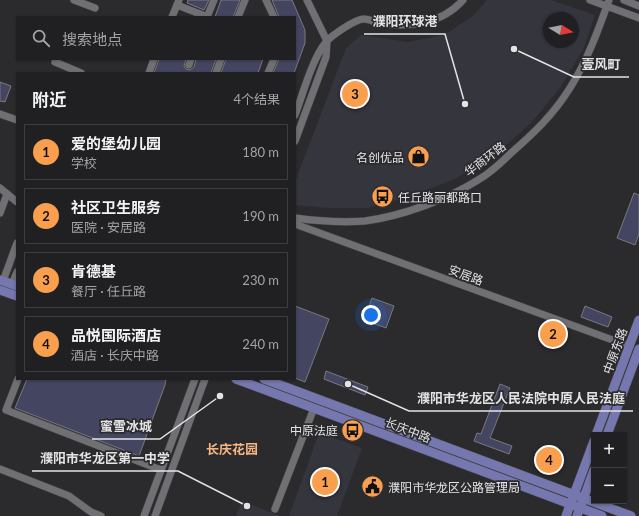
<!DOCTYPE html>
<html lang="zh">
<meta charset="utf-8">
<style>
body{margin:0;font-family:Lato,"Noto Sans SC",sans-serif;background:#28282a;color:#f1f3f6}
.controls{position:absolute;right:12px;bottom:12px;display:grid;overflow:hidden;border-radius:0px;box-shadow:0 1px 3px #0004}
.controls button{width:36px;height:36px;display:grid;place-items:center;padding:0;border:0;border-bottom:1px solid #3d3e40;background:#202022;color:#f1f3f6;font:20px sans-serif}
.compass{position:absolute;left:543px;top:12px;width:36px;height:36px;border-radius:50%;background:#202022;box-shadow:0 1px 3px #0004;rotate:100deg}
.you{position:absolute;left:371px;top:315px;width:14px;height:14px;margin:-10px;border:3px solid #fff;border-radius:50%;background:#1a73e8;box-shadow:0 0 0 6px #1a73e833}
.badge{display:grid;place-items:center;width:26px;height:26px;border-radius:50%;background:#fa9f4e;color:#111;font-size:13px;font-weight:700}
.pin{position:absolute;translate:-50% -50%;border:2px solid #fff;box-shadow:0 1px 4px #0006}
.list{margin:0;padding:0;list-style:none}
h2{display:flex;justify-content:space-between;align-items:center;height:52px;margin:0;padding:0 16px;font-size:17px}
h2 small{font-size:13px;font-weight:400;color:#a2a3a5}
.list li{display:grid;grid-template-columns:26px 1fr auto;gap:12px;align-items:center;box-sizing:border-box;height:56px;margin:0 8px 8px;padding:0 8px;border:1px solid #3d3e40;border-radius:0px}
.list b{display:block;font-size:15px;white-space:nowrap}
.list p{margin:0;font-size:13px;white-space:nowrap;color:#a2a3a5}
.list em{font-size:13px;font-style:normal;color:#a2a3a5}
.icon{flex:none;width:22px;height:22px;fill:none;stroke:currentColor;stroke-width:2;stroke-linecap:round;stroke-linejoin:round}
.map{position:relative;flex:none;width:639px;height:516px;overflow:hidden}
.search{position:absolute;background:#202022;box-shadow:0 1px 3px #0004;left:16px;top:16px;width:280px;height:44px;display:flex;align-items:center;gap:10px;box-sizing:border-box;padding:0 14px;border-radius:0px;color:#a2a3a5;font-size:15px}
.panel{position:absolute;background:#202022;box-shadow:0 1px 3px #0004;left:16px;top:72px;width:280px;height:308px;border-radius:0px}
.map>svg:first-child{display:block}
</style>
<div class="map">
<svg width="639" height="516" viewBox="0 0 639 516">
<rect width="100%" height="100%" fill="#2b2b2e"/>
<!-- built -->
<g fill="#34353d" fill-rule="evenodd">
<path d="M487,0H551L595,15L583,50L560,88L531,123L493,157L455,179L409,197L368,208H328L295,205V182L346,48L361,35L408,42L444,35L473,16ZM549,18H573V42H549Z"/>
<polygon points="319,433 362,448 337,516 289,516"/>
<polygon points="242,501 267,511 281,516 236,516"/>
</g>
<!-- building -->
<g fill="#434561" stroke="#797a7d">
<polygon points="188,0 209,0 204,10 187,3"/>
<polygon points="221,0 240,0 233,17 215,17"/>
<polygon points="272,0 292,0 305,30 305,43 294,73 273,73 279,59 295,59 295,17 279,17"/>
<polygon points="159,59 186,59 184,66 186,69 190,70 194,67 196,59 216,59 211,73 154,73"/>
<polygon points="226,59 263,59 258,73 221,73"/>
<polygon points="0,82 11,86 5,102 0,101"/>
<polygon points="634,193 639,195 639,234 635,245 617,238"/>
<polygon points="372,298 394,306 386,328 364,320"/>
<polygon points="295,306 329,319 305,382 295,378"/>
<polygon points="585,306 612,317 608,327 581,317"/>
<polygon points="326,371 368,387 365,395 324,379"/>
<polygon points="27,379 166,379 165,385 139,456 15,408"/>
<polygon points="500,384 510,388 490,438 512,446 509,454 474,441 477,433 481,434"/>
</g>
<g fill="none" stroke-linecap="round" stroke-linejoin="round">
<defs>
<g id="minor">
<polyline points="74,0 95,8"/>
<polyline points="266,0 274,17"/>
<polyline points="590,0 639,18"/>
<polyline points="624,0 639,6"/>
<polyline points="177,5 208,17"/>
<polyline points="172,17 179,0"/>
<polyline points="207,17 214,0"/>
<polyline points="238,17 245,0"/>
<polyline points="55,62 81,73"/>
<polyline points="189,65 191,59"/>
<polyline points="149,73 154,59"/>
<polyline points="216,73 221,59"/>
<polyline points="268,73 274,59"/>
<polyline points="0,114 17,120"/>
<path d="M295,115C303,94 312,59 326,42C331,36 355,19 364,19C369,19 374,22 379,23C409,28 442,24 463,0"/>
<polyline points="295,141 326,57 327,41 307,0"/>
<polyline points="0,188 17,202"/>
<polyline points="0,213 7,194"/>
<path d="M295,218C318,221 342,223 365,221C402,216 446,200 478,180C490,173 501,163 511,153C534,133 553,115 570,88C587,61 598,31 609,0"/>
<polyline points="295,224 629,346"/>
<polyline points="3,281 17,243"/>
<polyline points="12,284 17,272"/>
<polyline points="18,379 6,410 161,470"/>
<polyline points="0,469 69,496 91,512 101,516"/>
<polyline points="275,509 314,408"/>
<polyline points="144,516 195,379"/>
<polyline points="155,516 205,379"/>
</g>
<g id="major">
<polyline points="0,280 17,286"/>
<polyline points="0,290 17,296"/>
<polyline points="236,379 602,516"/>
<polyline points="264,379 631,516"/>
<polyline points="596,435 639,320"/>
<polyline points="607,435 639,349"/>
<polyline points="566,516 594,441"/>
<polyline points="577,516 594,470"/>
</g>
</defs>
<!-- minor casing -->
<use href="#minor" stroke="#454648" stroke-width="8"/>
<!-- major casing -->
<use href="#major" stroke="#454648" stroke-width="10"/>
<!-- minor -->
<use href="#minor" stroke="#707074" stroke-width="7"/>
<!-- major -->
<use href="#major" stroke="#7577ae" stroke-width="9"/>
</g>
<!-- icons -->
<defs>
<symbol id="shop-disc" viewBox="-11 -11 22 22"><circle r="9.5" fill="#fa9f4e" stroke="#2b2b2e"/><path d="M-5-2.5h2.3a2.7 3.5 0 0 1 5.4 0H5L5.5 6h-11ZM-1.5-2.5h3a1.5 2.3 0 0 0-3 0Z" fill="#111"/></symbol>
<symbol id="bus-disc" viewBox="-11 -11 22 22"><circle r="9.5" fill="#fa9f4e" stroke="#2b2b2e"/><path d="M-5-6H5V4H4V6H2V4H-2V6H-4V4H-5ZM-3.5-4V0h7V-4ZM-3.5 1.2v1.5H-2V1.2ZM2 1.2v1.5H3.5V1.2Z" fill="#111"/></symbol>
<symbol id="civic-disc" viewBox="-11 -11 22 22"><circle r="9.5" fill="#fa9f4e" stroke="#2b2b2e"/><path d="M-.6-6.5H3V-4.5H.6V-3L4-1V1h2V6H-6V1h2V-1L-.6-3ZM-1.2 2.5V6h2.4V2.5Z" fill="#111"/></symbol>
</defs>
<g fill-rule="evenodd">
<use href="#shop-disc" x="406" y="144" width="25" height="25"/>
<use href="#bus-disc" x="370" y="184" width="25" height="25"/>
<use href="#bus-disc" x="340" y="418" width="25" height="25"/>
<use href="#civic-disc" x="360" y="474" width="25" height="25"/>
</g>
<g text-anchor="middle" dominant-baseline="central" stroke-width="3.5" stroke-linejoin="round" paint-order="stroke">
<!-- poi labels -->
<g font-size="12" fill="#e3e3e5" stroke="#2b2b2e" text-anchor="end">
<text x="404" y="157">名创优品</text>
<text x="398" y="197" text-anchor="start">任丘路丽都路口</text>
<text x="338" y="430">中原法庭</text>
<text x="388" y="487" text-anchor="start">濮阳市华龙区公路管理局</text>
</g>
<!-- street labels -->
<g font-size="12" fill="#e3e3e5" stroke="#2b2b2e">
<text transform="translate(485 159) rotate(-37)">华商环路</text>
<text transform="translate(466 275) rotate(20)">安居路</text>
<text transform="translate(615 351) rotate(-70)">中原东路</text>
<text transform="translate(408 430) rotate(21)">长庆中路</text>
</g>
<!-- neighbourhood labels -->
<g font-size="13" font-weight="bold" fill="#f5b682" stroke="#2b2b2e">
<text x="232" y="449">长庆花园</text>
</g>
</g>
<!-- callouts -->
<path fill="none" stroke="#e3e3e5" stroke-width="1.5" d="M465 104L445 34H364M514 49L574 77H629M348 384L409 411H633M220 396L160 439H92M247 506L178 471H32"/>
<g fill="#e3e3e5" stroke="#2b2b2e" stroke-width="1.5">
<circle cx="465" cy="104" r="4"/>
<circle cx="514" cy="49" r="4"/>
<circle cx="348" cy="384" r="4"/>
<circle cx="220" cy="396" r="4"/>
<circle cx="247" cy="506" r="4"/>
</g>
<g font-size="13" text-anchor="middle" font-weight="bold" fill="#e3e3e5" stroke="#2b2b2e" stroke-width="3.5" stroke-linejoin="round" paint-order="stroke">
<text x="405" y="26">濮阳环球港</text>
<text x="601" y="69">壹风町</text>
<text x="521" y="403">濮阳市华龙区人民法院中原人民法庭</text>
<text x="126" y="431">蜜雪冰城</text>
<text x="105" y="463">濮阳市华龙区第一中学</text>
</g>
</svg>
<div class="controls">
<button>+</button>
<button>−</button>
</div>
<svg class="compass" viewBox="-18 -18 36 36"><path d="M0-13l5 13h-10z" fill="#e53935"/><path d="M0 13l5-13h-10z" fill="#a2a3a5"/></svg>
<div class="you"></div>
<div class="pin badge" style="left:325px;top:482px">1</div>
<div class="pin badge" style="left:553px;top:334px">2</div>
<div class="pin badge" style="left:355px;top:94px">3</div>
<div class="pin badge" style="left:549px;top:460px">4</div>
<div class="search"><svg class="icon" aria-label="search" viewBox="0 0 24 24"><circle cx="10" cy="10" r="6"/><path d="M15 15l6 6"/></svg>搜索地点</div>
<section class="panel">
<h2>附近<small>4个结果</small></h2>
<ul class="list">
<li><span class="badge">1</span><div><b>爱的堡幼儿园</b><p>学校</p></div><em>180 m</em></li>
<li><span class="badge">2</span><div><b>社区卫生服务</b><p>医院 · 安居路</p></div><em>190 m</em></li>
<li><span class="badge">3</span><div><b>肯德基</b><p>餐厅 · 任丘路</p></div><em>230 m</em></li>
<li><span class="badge">4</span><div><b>品悦国际酒店</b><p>酒店 · 长庆中路</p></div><em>240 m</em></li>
</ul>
</section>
</div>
